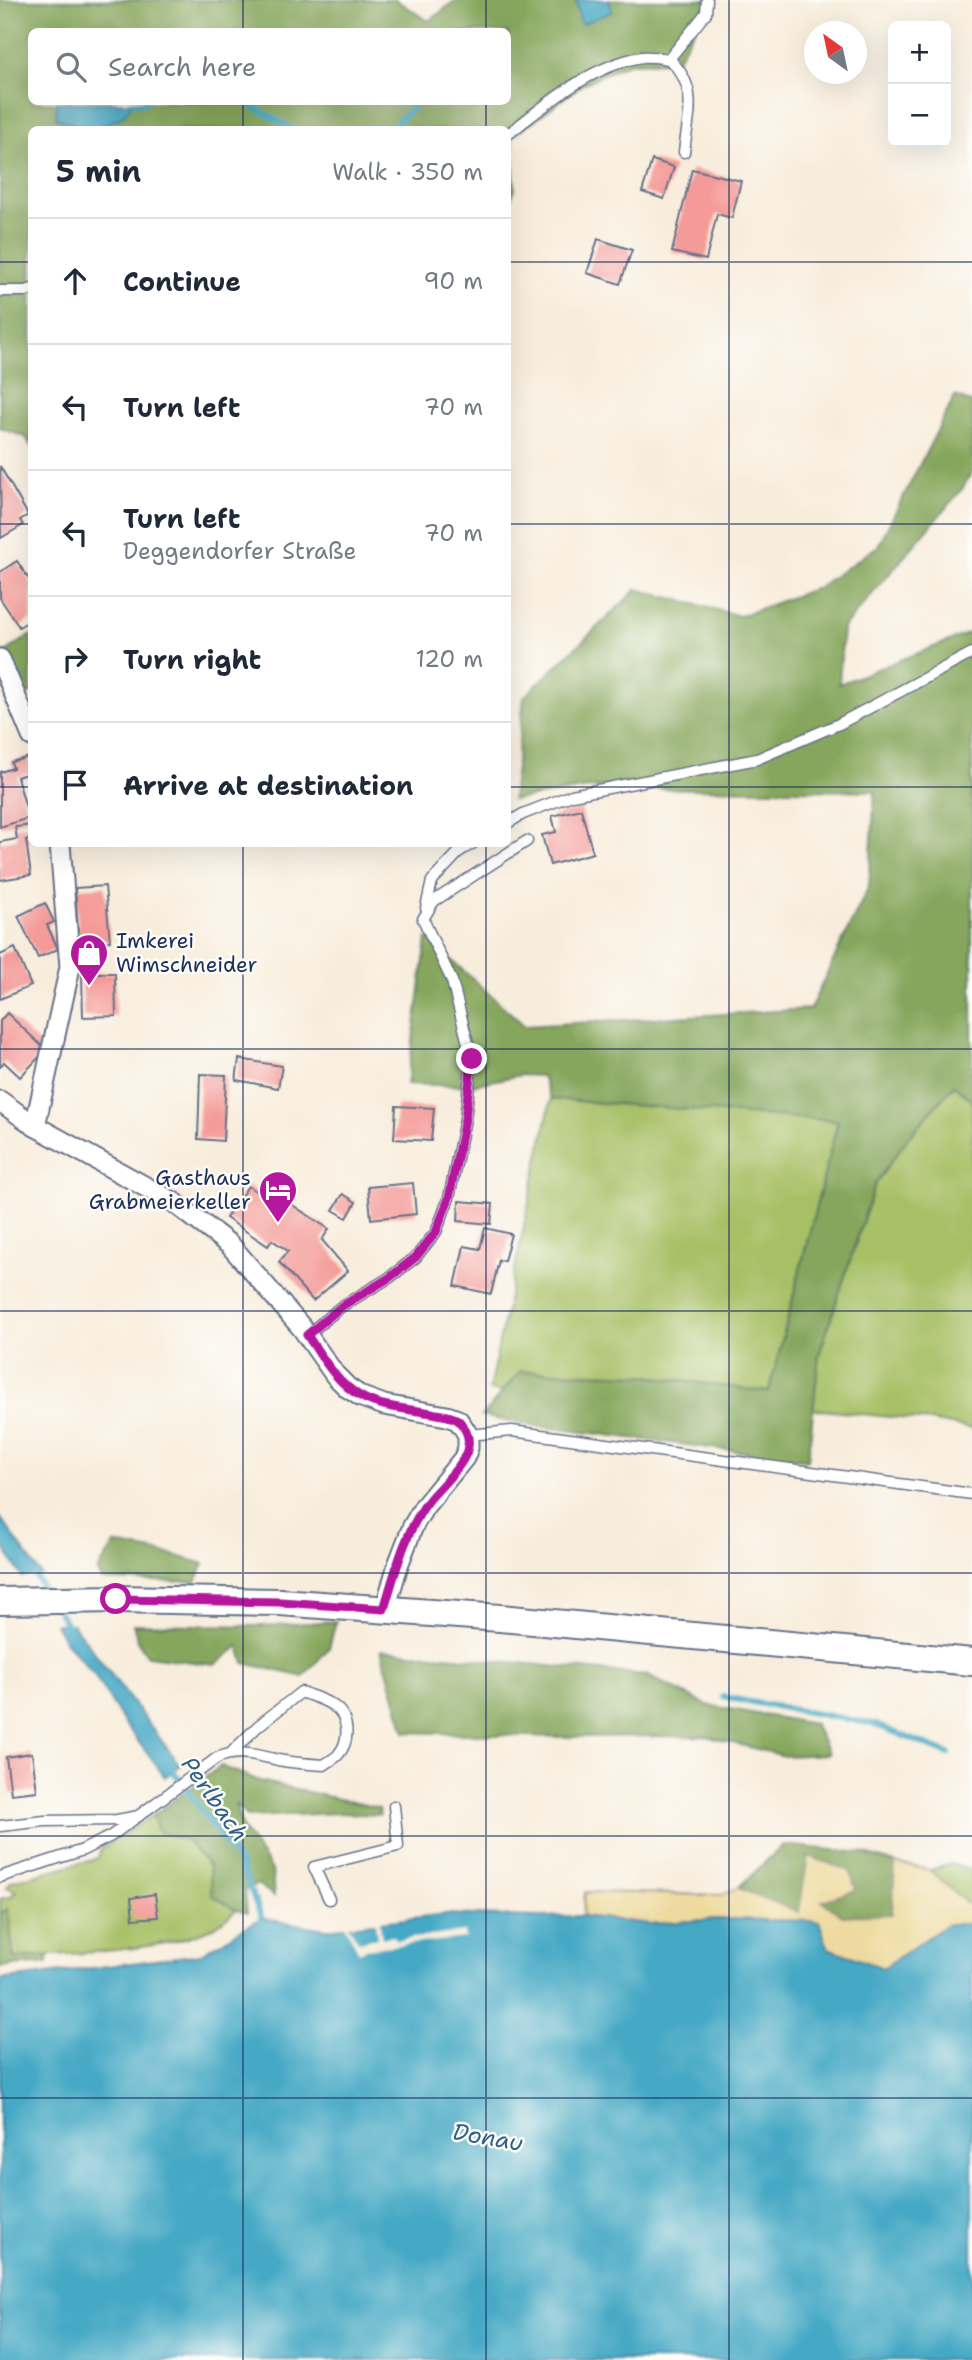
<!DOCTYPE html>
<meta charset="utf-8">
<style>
body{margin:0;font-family:"Shantell Sans",sans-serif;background:#f2f2f3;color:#1f2937}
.controls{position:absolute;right:21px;top:21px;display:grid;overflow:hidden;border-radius:10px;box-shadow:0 7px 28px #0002}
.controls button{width:63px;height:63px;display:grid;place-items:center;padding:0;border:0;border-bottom:2px solid #e0e1e3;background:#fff;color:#1f2937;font:35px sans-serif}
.compass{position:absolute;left:804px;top:21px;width:63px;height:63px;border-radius:50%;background:#fff;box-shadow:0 7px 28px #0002;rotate:327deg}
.stop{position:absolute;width:21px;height:21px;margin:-16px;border:5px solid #b5179e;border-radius:50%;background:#fff}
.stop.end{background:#b5179e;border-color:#fff;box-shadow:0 2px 7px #0008}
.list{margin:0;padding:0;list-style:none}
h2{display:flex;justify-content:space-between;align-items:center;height:91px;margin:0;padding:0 28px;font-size:30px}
h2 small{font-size:23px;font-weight:400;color:#747a83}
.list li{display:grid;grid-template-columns:46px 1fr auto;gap:21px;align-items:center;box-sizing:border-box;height:126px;padding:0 28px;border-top:2px solid #e0e1e3}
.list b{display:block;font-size:26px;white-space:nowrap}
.list p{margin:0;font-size:23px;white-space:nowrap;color:#747a83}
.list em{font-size:23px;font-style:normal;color:#747a83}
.icon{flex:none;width:38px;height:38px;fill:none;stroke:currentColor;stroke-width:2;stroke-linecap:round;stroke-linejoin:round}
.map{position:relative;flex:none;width:972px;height:2360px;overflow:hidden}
.search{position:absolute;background:#fff;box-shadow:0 7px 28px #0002;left:28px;top:28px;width:483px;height:77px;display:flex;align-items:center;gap:18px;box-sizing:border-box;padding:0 24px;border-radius:10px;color:#747a83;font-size:26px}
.panel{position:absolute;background:#fff;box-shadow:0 7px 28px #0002;left:28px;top:126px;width:483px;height:721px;border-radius:10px}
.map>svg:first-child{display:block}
</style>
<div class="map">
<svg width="972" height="2360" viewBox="0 0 972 2360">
<rect width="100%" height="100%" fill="#fdfcf7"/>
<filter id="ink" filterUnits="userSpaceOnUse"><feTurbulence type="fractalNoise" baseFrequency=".0143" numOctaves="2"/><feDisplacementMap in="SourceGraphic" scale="14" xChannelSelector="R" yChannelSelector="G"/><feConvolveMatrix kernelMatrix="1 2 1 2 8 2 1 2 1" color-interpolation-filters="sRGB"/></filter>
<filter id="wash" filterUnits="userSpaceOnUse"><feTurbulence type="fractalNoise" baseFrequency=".00686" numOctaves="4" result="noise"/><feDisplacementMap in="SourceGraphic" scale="28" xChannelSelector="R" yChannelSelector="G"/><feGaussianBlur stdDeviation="1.57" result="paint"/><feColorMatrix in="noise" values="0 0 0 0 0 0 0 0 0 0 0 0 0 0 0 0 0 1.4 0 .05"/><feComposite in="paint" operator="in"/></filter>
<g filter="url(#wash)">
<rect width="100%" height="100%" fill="#f8eddc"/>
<!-- green -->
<g fill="#a7c066" stroke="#617862" stroke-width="2">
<polygon points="954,1085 972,1100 972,1429 930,1421 813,1409 819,1355 875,1184 907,1139"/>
<polygon points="551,1099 838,1120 769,1392 639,1375 521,1371 502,1392 489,1390"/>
<path d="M153,1815L158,1832L186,1840L209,1866L212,1895L236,1910C230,1915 223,1922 215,1926C166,1953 71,1952 14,1958L7,1910L0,1913V1899L11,1896L16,1891L7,1887L11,1881L98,1858L101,1849Z"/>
<polygon points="952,1864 972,1870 972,1908 930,1870"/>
</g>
<!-- forest -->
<g fill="#85a65b" stroke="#506a5c" stroke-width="2" fill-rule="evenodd">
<path d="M0,0H396L429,21L456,0H708L695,28L676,62L628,63L583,84L512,137L515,189L508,204V130H32L31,447L26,437L0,428ZM32,32H508V102H32Z"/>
<polygon points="955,396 972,403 972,471 963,488 843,628 839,684 972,632 972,1100 954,1085 907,1139 875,1184 819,1355 808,1460 535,1426 482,1416 521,1371 639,1375 769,1392 838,1121 551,1099 542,1076 521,1075 467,1086 407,1084 427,938 525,1026 810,1009 869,886 875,791 590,788 512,800 524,697 637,589 740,616 817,588 878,546"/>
<polygon points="31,635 31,693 16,700 0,656"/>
<polygon points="115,1544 174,1555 204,1564 196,1582 102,1580 97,1571"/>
<polygon points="336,1621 329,1648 303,1677 244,1663 239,1646 215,1665 148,1656 138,1642 133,1624 261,1626"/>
<polygon points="381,1650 646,1675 707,1705 814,1724 829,1754 784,1756 705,1736 558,1737 405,1732"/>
<polygon points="221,1766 260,1781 379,1808 380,1815 339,1813 248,1817 235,1804 243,1829 272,1870 274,1896 257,1884 245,1890 247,1913 236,1910 212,1895 209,1866 186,1840 158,1832 153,1815"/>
<polygon points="783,1845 863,1853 895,1863 892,1914 841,1920 821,1901 808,1856 799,1913 738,1888"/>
<polygon points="8,1909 14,1958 48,1955 48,1963 0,1967 0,1913"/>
</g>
<!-- sand -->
<polygon fill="#eeda9e" stroke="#84847e" stroke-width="2" points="808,1856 850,1871 856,1890 822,1901 842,1916 892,1914 895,1863 930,1870 972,1908 972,1924 948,1924 883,1968 828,1948 818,1921 718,1919 650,1924 583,1916 585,1892 721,1895 738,1888 799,1912"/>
<!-- water -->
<g fill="#45a8c4" stroke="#306c91" stroke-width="2">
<polygon points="609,0 612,12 581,24 576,0"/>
<polygon points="57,102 134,102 134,103 122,117 91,130 56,118"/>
<polygon points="0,1517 41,1575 22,1577 0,1541"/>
<polygon points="55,1624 73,1624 180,1765 165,1777 125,1724 93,1673 67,1644"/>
<polygon points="445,1914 540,1917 583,1916 650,1924 718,1919 819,1921 828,1948 883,1968 948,1924 972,1924 972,2360 0,2360 0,1980 201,1954 261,1918 326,1929"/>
</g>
<!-- pier -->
<polygon fill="#f8eddc" points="379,1918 382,1938 393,1936 396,1940 464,1932 465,1938 364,1949 359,1952 344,1923 346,1922 359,1942 377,1938 375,1919"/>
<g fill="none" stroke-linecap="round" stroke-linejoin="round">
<!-- stream -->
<g stroke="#45a8c4" stroke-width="6">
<polyline points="245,102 295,130"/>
<polyline points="134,103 146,102"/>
<polyline points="389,130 418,102"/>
<polyline points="32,1571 47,1594"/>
<polyline points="57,1609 70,1629"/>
<polyline points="723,1697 874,1724 949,1754"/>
<polyline points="169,1765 240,1864 265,1926"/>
</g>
</g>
<g id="blocks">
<!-- building -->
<g fill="#f49b99">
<polygon points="652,160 674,167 664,199 642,192"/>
<polygon points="692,169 741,181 732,218 717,214 706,260 672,252"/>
<polygon points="598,239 632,250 620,284 587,273"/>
<polygon points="0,466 28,515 20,520 23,525 1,538"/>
<polygon points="17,561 32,584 32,619 19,627 0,598 0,572"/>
<polygon points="29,757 32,772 17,777 27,811 32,809 32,825 29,818 0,827 0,772 13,768 11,762"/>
<polygon points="581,809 593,853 550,865 542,835 556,832 552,816"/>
<polygon points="32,825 32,840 26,840 31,875 0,880 0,842 17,839 15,827"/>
<polygon points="105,886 110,941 79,944 75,888"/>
<polygon points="45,903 54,922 47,925 58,949 38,958 18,916"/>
<polygon points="15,948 31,986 0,999 0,955"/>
<polygon points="82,973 115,973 116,1016 83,1017"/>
<polygon points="7,1013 46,1050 20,1077 4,1062 0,1067 0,1021"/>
<polygon points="239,1059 282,1066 278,1088 236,1080"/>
<polygon points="200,1074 226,1075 223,1141 198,1139"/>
<polygon points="396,1106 434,1108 431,1141 394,1139"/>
<polygon points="413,1183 416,1214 371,1219 368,1187"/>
<polygon points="248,1186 279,1206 283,1199 329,1229 322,1240 348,1271 313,1301 279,1262 288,1251 272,1240 268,1246 226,1218"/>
<polygon points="343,1194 356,1202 347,1218 333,1210"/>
<polygon points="459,1201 493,1204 491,1224 458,1221"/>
<polygon points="485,1228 511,1234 504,1261 499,1260 491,1294 455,1286 464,1246 480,1249"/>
<polygon points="32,1753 37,1791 11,1794 6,1757"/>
<polygon points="155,1894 158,1917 133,1919 131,1898"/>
</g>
</g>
</g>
<g filter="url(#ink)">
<use href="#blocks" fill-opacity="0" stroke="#68728a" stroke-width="2"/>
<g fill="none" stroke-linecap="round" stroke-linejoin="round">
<defs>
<g id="service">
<polyline points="669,59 706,13 707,0"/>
<path d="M508,134C548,103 590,66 642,57C651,56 661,58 669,59C700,88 688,115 684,152"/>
<polyline points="0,291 26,291 32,289"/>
<polyline points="508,823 523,814 572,795 757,759 839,724 972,653"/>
<polyline points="426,908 432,881 460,851 472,844"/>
<polyline points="307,1335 342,1306 389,1278 416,1257 436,1232 449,1198 465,1119 472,1059 452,981 423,919 434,901 527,841"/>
<polyline points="468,1435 512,1431 972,1494"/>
<polyline points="0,1826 45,1821 117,1820 139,1816"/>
<path d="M0,1877L83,1850L111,1836L217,1758C239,1749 256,1755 278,1760C294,1763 309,1764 324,1765C328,1762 334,1759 338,1755C351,1740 349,1715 332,1705C323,1699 311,1696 301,1692L258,1726L231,1753"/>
<polyline points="329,1899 314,1867 398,1846 394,1806"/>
</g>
<g id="minor">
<polyline points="0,659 32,736"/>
<polyline points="0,1101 35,1126 175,1203 230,1245 302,1328 335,1375 348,1388 362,1397 384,1405 447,1416 458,1420 463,1427 468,1435 468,1448 464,1458 424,1507 413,1526 398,1565 385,1609"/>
<polyline points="35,1126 70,967 60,844"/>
</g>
<polyline id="secondary" points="0,1601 116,1599 280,1602 500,1618 972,1662"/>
</defs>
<!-- service casing -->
<use href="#service" stroke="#68728a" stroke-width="13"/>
<!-- minor casing -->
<use href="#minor" stroke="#68728a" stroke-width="23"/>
<!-- secondary casing -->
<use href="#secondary" stroke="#68728a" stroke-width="30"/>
<!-- service -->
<use href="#service" stroke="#fff" stroke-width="10"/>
<!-- minor -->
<use href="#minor" stroke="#fff" stroke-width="19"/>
<!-- secondary -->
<use href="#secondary" stroke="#fff" stroke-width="26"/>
</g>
</g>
<g fill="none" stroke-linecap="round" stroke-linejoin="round" filter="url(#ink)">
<!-- route -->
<path stroke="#b5179e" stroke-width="9" d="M116,1599L280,1602L384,1609C395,1573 405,1531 429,1500C441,1484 476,1458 467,1434C466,1430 461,1423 458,1420C451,1415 440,1415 432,1413C409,1409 380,1408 360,1396C336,1382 322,1357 307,1335L342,1306L389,1278L416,1257L436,1232L449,1198L465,1119L472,1059"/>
</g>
<!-- grid -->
<path fill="none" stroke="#1b2f5e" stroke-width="2" stroke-opacity="0.55" d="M243,0V32M486,0V32M729,0V2360M243,102V130M486,102V130M0,262H32M508,262H972M0,524H32M508,524H972M0,787H32M508,787H972M243,844V2360M486,844V2360M0,1049H972M0,1311H972M0,1573H972M0,1836H972M0,2098H972"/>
<!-- icons -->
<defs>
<symbol id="shop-pin" viewBox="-11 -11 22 30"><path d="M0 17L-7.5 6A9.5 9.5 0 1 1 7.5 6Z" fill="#b5179e" stroke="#fdfcf7"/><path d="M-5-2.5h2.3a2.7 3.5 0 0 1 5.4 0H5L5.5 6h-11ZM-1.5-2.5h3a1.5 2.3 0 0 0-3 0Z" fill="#fff"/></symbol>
<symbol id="hotel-pin" viewBox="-11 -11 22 30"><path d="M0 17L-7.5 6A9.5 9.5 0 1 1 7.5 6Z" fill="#b5179e" stroke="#fdfcf7"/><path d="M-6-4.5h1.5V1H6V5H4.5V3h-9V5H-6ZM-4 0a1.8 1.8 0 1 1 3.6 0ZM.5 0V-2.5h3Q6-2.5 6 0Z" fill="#fff"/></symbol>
</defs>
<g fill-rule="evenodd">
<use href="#shop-pin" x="67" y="931" width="44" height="60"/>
<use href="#hotel-pin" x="256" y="1168" width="44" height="60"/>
</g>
<g text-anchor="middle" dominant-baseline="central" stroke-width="5" stroke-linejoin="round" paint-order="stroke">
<!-- poi labels -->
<g font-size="21" fill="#1b2f5e" stroke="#fdfcf7" text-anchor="start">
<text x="116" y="941">Imkerei<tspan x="116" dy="24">Wimschneider</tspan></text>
<text x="251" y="1178" text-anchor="end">Gasthaus<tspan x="251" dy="24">Grabmeierkeller</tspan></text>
</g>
<!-- water labels -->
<g font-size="23" font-style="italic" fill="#2c5f87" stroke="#fdfcf7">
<text transform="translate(215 1799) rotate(55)">Perlbach</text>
<text transform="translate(488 2137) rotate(10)">Donau</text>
</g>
</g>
</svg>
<div class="controls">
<button>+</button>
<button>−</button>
</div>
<svg class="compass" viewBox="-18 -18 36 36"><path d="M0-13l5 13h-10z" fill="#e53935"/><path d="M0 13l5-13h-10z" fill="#747a83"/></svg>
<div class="stop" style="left:116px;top:1599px"></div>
<div class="stop end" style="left:472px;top:1059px"></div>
<div class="search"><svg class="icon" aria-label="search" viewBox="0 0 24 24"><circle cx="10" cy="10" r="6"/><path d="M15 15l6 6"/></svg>Search here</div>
<section class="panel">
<h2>5 min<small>Walk · 350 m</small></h2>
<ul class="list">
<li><svg class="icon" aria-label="ahead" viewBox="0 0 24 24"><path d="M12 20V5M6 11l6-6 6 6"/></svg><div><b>Continue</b></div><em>90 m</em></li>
<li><svg class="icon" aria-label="left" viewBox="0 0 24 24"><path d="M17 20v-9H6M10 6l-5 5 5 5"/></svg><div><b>Turn left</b></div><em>70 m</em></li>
<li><svg class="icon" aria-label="left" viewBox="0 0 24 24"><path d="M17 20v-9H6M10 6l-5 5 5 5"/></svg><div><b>Turn left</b><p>Deggendorfer Straße</p></div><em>70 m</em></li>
<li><svg class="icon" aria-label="right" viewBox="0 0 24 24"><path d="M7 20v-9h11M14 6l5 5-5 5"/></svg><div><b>Turn right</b></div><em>120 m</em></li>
<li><svg class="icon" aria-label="arrive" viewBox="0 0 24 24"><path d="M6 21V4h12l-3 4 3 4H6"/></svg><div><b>Arrive at destination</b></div></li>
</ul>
</section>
</div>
